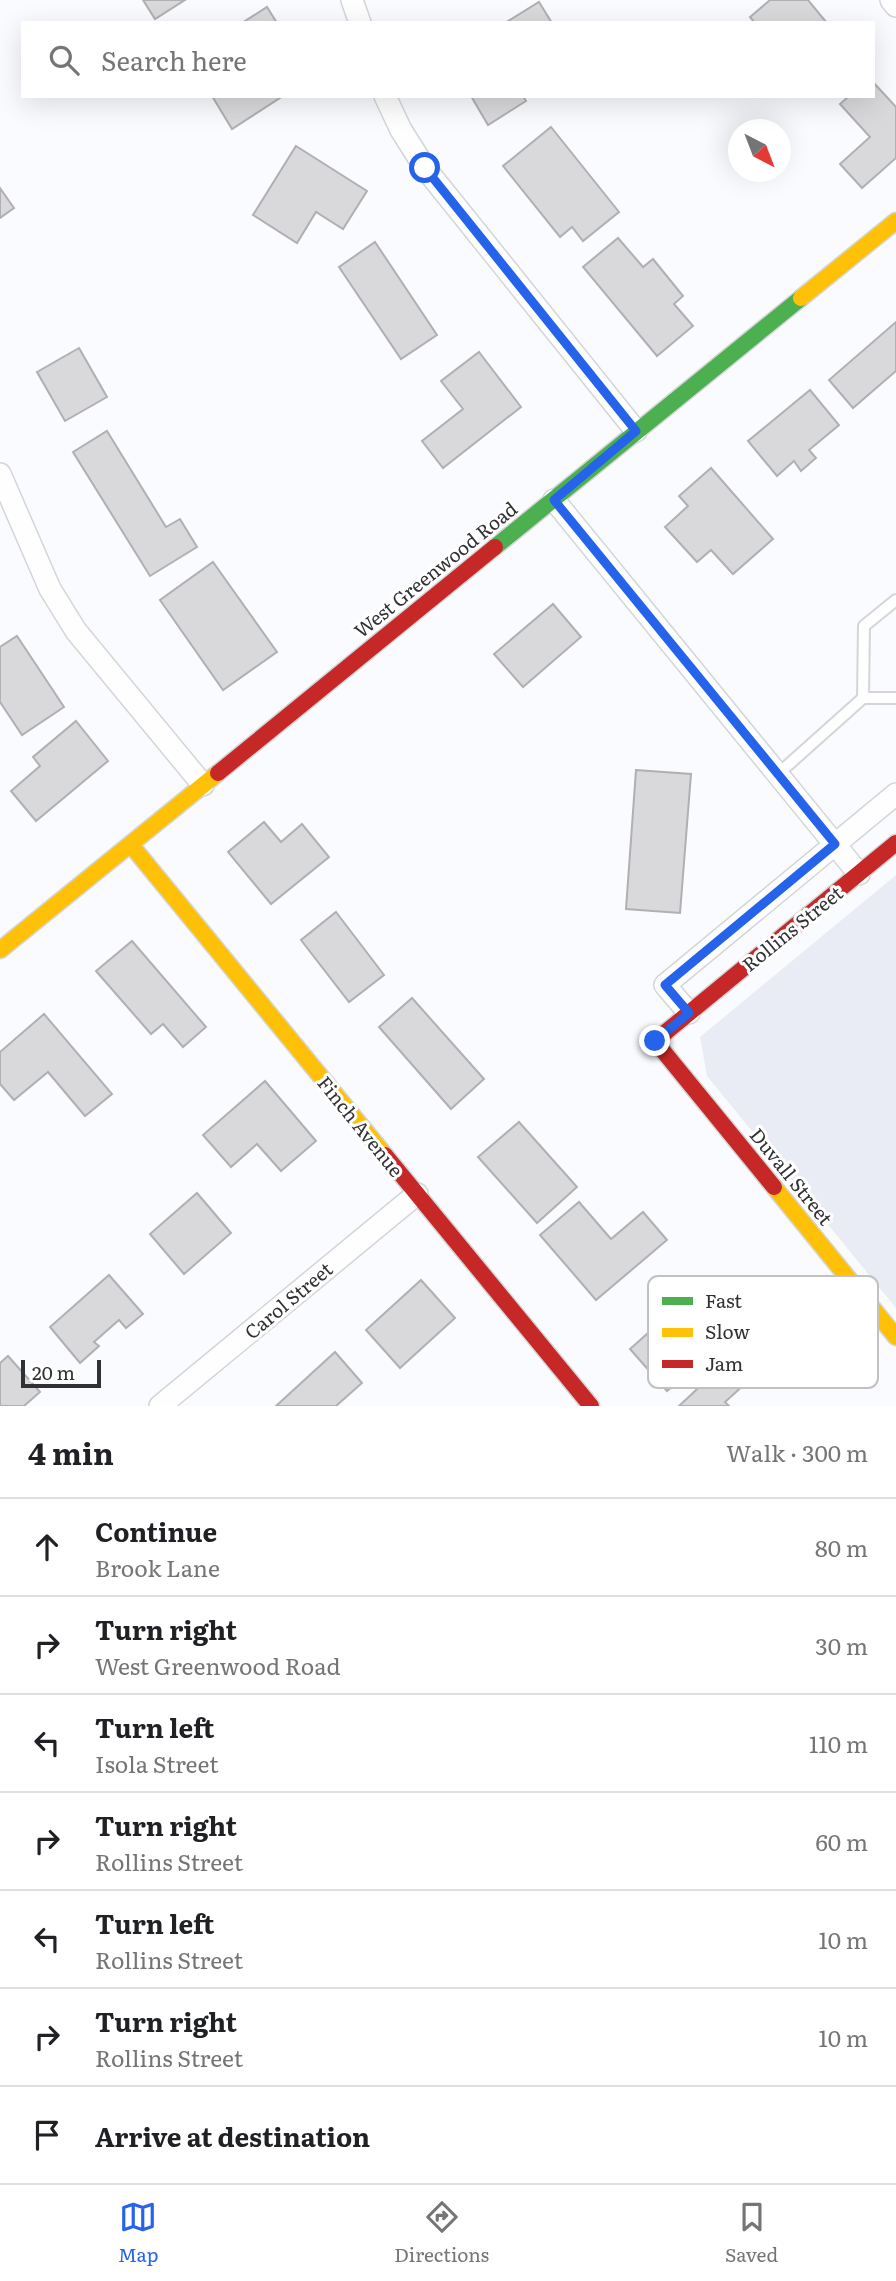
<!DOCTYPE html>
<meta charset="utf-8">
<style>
body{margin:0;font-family:Literata,serif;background:#f2f2f2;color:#202124}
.compass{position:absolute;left:728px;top:119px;width:63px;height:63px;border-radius:50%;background:#fff;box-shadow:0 7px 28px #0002;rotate:138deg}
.scale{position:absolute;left:21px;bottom:18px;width:80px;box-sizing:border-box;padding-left:7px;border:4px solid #313133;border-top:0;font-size:19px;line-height:24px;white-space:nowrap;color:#313133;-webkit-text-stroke:5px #fff;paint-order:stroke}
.stop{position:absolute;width:21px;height:21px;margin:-16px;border:5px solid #2563eb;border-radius:50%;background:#fff}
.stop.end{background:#2563eb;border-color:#fff;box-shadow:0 2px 7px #0008}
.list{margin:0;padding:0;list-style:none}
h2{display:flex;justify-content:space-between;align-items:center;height:91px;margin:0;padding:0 28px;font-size:30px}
h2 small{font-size:23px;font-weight:400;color:#757577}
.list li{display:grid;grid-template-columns:46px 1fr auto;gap:21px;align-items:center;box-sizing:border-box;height:98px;padding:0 28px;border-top:2px solid #e0e0e0}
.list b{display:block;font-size:26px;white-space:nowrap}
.list p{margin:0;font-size:23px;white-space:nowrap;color:#757577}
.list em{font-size:23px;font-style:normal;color:#757577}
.icon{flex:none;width:38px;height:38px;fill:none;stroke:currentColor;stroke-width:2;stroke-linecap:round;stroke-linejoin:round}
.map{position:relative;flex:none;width:896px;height:1406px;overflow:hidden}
.search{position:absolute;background:#fff;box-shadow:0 7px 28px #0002;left:21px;right:21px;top:21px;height:77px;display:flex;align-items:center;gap:18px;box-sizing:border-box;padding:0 24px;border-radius:0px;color:#757577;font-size:26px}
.sheet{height:777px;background:#fff}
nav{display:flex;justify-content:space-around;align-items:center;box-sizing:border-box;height:98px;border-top:2px solid #e0e0e0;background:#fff;font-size:19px;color:#757577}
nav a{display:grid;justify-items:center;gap:4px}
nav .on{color:#2563eb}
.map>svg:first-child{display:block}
</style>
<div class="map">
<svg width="896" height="1406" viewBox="0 0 896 1406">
<rect width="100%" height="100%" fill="#f9fbfe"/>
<!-- built -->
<polygon fill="#e9ecf4" points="896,875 896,1308 707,1076 700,1037"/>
<!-- building -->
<g fill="#d9d9db" stroke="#b0b0b2" stroke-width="2">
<polygon points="143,0 185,0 155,19"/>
<polygon points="770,0 808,0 827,23 755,23 750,17"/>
<polygon points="539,2 552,23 505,23"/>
<polygon points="267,7 277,23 242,23"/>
<polygon points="873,82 896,107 896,158 862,188 840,164 870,137 840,104 849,96 873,96"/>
<polygon points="212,96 283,96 232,129"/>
<polygon points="471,96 523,96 526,101 488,125"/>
<polygon points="551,127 619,212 583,241 572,227 560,237 503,166"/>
<polygon points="296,146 367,191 343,229 316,212 297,243 253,215"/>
<polygon points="0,188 14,208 0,218"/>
<polygon points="618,238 643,267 653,259 683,296 674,304 693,326 657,356 583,267"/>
<polygon points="375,242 437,335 401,359 339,267"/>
<polygon points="896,322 896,371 853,408 829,380"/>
<polygon points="79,348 107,397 65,421 37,372"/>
<polygon points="479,352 521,407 443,468 422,441 463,409 441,381"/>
<polygon points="810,390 839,425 809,450 816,458 801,471 794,461 777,476 748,441"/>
<polygon points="107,431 166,527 180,519 197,547 150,576 73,452"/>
<polygon points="711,468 773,539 733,574 711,550 697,562 665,527 688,506 679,496"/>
<polygon points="213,562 277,652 223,690 160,600"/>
<polygon points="553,604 581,637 523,687 494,654"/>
<polygon points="17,636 64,707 22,735 0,702 0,647"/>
<polygon points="76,721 108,761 36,821 11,791 40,766 33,757"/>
<polygon points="636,770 691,774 680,913 626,909"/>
<polygon points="264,822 281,842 302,824 329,857 271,904 228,852"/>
<polygon points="336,912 384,975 349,1002 301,940"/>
<polygon points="132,941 206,1027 183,1047 163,1024 151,1034 96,971"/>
<polygon points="412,998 484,1079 451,1109 379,1027"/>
<polygon points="44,1014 112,1094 85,1116 48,1072 14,1100 0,1084 0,1052"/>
<polygon points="265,1081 316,1141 281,1171 257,1144 231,1167 203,1135"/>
<polygon points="519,1122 577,1187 537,1223 478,1157"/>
<polygon points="197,1193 231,1233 184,1274 150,1234"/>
<polygon points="579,1202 611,1239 643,1212 667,1240 596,1300 540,1235"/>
<polygon points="109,1275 143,1314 126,1328 119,1320 94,1342 99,1346 80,1363 50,1327"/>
<polygon points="421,1280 455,1318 400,1368 366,1330"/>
<polygon points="714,1308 735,1331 667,1391 630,1349 666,1317 683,1336"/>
<polygon points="335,1352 362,1383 336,1406 276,1406"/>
<polygon points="8,1356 40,1392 24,1406 0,1406 0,1363"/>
<polygon points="725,1363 745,1384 725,1402 729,1406 679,1406"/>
</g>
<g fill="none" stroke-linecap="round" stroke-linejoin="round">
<defs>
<g id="lane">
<polyline points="863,698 864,626 896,600"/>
<polyline points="778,774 863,698 896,698"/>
</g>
<g id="street">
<polyline points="352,0 360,23"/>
<polyline points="891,0 896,6"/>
<polyline points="385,96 401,130 425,168 636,431"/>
<polyline points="0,474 50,589 76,631 203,785"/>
<polyline points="554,500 859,874"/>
<polyline points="689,1013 665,985 896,794"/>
<polyline points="160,1406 417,1194"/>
</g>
<polyline id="fast" points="495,547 801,298"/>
<g id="slow">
<polyline points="801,298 896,221"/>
<polyline points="131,845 385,1155"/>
<polyline points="0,950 218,773"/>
<polyline points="774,1187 896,1337"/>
</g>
<g id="jam">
<polyline points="218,773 495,547"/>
<polyline points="385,1155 591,1406"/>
<polyline points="774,1187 655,1041 896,843"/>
</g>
</defs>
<!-- lane casing -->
<use href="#lane" stroke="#d4d5d7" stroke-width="14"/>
<!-- street casing -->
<use href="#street" stroke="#d4d5d7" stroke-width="24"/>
<!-- fast casing -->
<use href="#fast" stroke="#d4d5d7" stroke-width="19"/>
<!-- slow casing -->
<use href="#slow" stroke="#d4d5d7" stroke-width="19"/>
<!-- jam casing -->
<use href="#jam" stroke="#d4d5d7" stroke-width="19"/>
<!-- lane -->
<use href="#lane" stroke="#fefeff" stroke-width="10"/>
<!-- street -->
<use href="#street" stroke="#fefeff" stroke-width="21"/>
<!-- fast -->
<use href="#fast" stroke="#4caf50" stroke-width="16"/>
<!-- slow -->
<use href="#slow" stroke="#ffc107" stroke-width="16"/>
<!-- jam -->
<use href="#jam" stroke="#c62828" stroke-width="16"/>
</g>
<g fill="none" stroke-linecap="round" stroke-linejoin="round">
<!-- route -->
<polyline stroke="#2563eb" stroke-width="9" points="425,168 636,431 554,500 835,844 665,985 689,1013 655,1041"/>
</g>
<g text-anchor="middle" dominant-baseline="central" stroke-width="6" stroke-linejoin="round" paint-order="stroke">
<!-- street labels -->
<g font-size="19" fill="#313133" stroke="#fff">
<text transform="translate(435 569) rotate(-39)">West Greenwood Road</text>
<text transform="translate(792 928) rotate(-39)">Rollins Street</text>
<text transform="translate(361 1126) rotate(51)">Finch Avenue</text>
<text transform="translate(792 1176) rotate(51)">Duvall Street</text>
<text transform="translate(288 1300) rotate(-40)">Carol Street</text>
</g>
</g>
<!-- legend -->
<rect x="648" y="1276" width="230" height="112" rx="10" fill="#fff" stroke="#c1c1c2" stroke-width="2"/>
<rect x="662" y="1297" width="31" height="8" fill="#4caf50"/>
<rect x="662" y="1328" width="31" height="9" fill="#ffc107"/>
<rect x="662" y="1360" width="31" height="8" fill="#c62828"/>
<g font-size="19" fill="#313133">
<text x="705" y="1308">Fast</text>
<text x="705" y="1339">Slow</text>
<text x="705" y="1371">Jam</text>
</g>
</svg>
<svg class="compass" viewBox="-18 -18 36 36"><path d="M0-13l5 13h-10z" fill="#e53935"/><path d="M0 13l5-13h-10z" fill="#757577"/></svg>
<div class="scale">20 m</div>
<div class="stop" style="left:425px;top:168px"></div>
<div class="stop end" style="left:655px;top:1041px"></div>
<div class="search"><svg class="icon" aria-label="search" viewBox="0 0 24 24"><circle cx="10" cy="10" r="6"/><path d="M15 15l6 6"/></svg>Search here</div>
</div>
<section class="sheet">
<h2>4 min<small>Walk · 300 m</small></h2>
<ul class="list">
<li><svg class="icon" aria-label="ahead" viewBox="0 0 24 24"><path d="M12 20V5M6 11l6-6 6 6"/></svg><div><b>Continue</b><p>Brook Lane</p></div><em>80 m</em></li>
<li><svg class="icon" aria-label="right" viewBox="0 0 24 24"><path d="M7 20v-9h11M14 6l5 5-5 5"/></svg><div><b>Turn right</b><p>West Greenwood Road</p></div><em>30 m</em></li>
<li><svg class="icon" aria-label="left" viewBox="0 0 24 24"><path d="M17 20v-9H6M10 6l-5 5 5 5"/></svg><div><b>Turn left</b><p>Isola Street</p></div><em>110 m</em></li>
<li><svg class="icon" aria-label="right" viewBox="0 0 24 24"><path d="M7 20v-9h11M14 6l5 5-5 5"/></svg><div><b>Turn right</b><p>Rollins Street</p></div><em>60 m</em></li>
<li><svg class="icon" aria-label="left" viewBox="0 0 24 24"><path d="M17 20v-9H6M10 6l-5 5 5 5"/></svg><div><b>Turn left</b><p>Rollins Street</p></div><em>10 m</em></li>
<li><svg class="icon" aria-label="right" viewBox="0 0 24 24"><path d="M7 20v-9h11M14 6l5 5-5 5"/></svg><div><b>Turn right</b><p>Rollins Street</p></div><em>10 m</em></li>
<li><svg class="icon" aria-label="arrive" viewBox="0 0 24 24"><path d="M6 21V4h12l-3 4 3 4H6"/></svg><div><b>Arrive at destination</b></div></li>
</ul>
</section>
<nav>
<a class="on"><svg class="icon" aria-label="map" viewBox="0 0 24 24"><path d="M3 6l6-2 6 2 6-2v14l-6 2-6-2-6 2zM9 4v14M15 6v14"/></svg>Map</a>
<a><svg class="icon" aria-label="directions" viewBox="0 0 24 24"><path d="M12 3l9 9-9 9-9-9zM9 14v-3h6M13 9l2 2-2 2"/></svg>Directions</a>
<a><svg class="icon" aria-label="saved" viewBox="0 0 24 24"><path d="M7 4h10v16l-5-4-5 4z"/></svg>Saved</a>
</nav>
